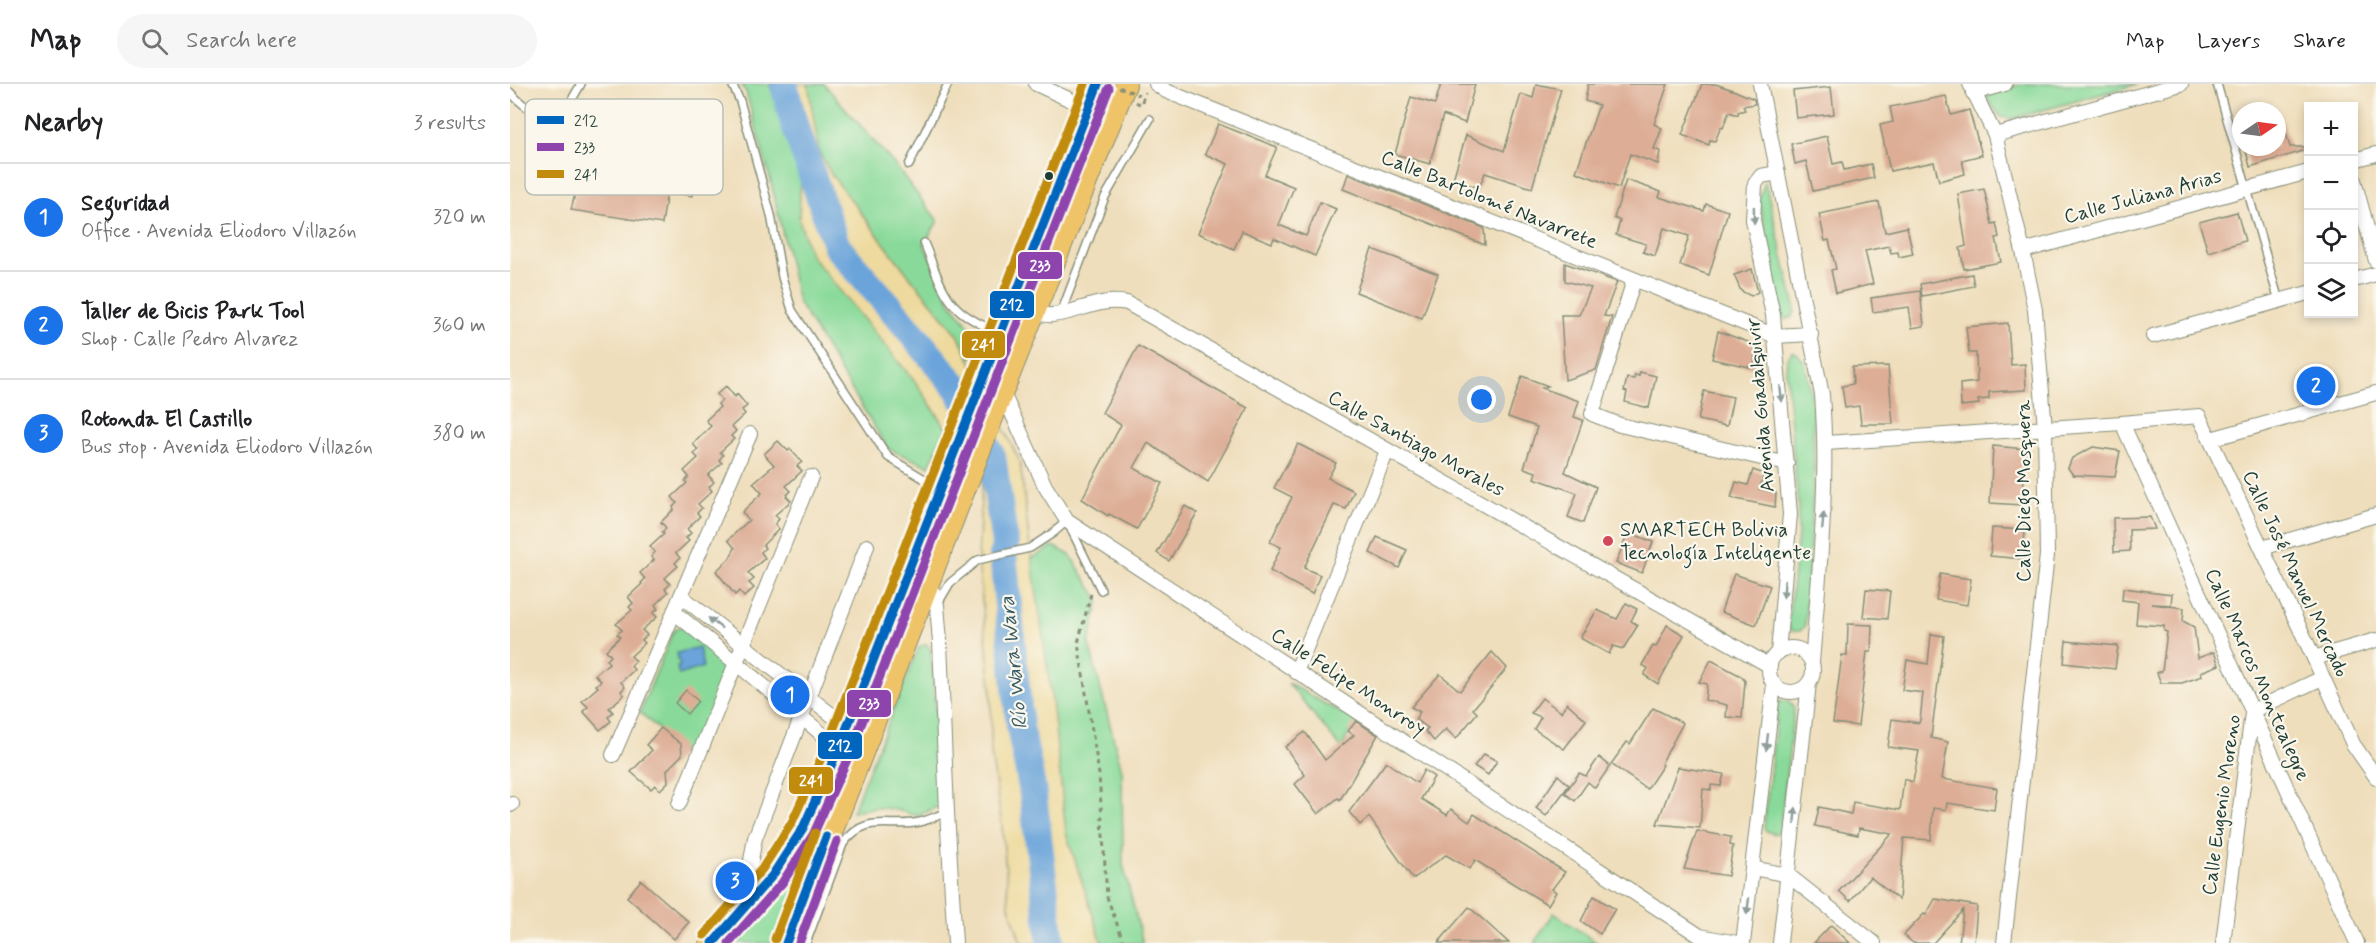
<!DOCTYPE html>
<meta charset="utf-8">
<style>
body{margin:0;font-family:Mynerve,sans-serif;background:#f6f6f6;color:#202124}
.controls{position:absolute;right:18px;top:18px;display:grid;overflow:hidden;border-radius:0px;box-shadow:0 3px 9px #0003}
.controls button{width:54px;height:54px;display:grid;place-items:center;padding:0;border:0;border-bottom:2px solid #e0e0e0;background:#fff;color:#202124;font:30px sans-serif}
.compass{position:absolute;left:1722px;top:18px;width:54px;height:54px;border-radius:50%;background:#fff;box-shadow:0 3px 9px #0003;rotate:77deg}
.you{position:absolute;left:972px;top:316px;width:21px;height:21px;margin:-15px;border:4px solid #fff;border-radius:50%;background:#1a73e8;box-shadow:0 0 0 9px #1a73e833}
.badge{display:grid;place-items:center;width:39px;height:39px;border-radius:50%;background:#1a73e8;color:#fff;font-size:20px;font-weight:700}
.pin{position:absolute;translate:-50% -50%;border:3px solid #fff;box-shadow:0 2px 6px #0006}
.list{margin:0;padding:0;list-style:none}
h2{display:flex;justify-content:space-between;align-items:center;height:78px;margin:0;padding:0 24px;font-size:26px}
h2 small{font-size:20px;font-weight:400;color:#757577}
.list li{display:grid;grid-template-columns:39px 1fr auto;gap:18px;align-items:center;box-sizing:border-box;height:108px;padding:0 24px;border-top:2px solid #e0e0e0}
.list b{display:block;font-size:22px;white-space:nowrap}
.list p{margin:0;font-size:20px;white-space:nowrap;color:#757577}
.list em{font-size:20px;font-style:normal;color:#757577}
.icon{flex:none;width:33px;height:33px;fill:none;stroke:currentColor;stroke-width:2;stroke-linecap:round;stroke-linejoin:round}
.map{position:relative;flex:none;width:1866px;height:859px;overflow:hidden}
header{display:flex;align-items:center;gap:36px;box-sizing:border-box;height:84px;padding:0 30px;background:#fff;border-bottom:2px solid #e0e0e0}
header strong{font-size:28px}
nav{display:flex;gap:33px;margin-inline-start:auto;font-size:21px}
.search{width:420px;height:54px;background:#f6f6f6;display:flex;align-items:center;gap:15px;box-sizing:border-box;padding:0 21px;border-radius:33px;color:#757577;font-size:22px}
main{display:flex}
aside{flex:1;background:#fff}
.map>svg:first-child{display:block}
</style>
<header>
<strong>Map</strong>
<div class="search"><svg class="icon" aria-label="search" viewBox="0 0 24 24"><circle cx="10" cy="10" r="6"/><path d="M15 15l6 6"/></svg>Search here</div>
<nav><a>Map</a><a>Layers</a><a>Share</a></nav>
</header>
<main>
<aside>
<h2>Nearby<small>3 results</small></h2>
<ul class="list">
<li><span class="badge">1</span><div><b>Seguridad</b><p>Office · Avenida Eliodoro Villazón</p></div><em>320 m</em></li>
<li><span class="badge">2</span><div><b>Taller de Bicis Park Tool</b><p>Shop · Calle Pedro Alvarez</p></div><em>360 m</em></li>
<li><span class="badge">3</span><div><b>Rotonda El Castillo</b><p>Bus stop · Avenida Eliodoro Villazón</p></div><em>380 m</em></li>
</ul>
</aside>
<div class="map">
<svg width="1866" height="859" viewBox="0 0 1866 859">
<rect width="100%" height="100%" fill="#fbf7ec"/>
<filter id="ink" filterUnits="userSpaceOnUse"><feTurbulence type="fractalNoise" baseFrequency=".0167" numOctaves="2"/><feDisplacementMap in="SourceGraphic" scale="12" xChannelSelector="R" yChannelSelector="G"/><feConvolveMatrix kernelMatrix="1 2 1 2 8 2 1 2 1" color-interpolation-filters="sRGB"/></filter>
<filter id="wash" filterUnits="userSpaceOnUse"><feTurbulence type="fractalNoise" baseFrequency=".008" numOctaves="4" result="noise"/><feDisplacementMap in="SourceGraphic" scale="24" xChannelSelector="R" yChannelSelector="G"/><feGaussianBlur stdDeviation="1.35" result="paint"/><feColorMatrix in="noise" values="0 0 0 0 0 0 0 0 0 0 0 0 0 0 0 0 0 1.4 0 .05"/><feComposite in="paint" operator="in"/></filter>
<g filter="url(#wash)">
<rect width="100%" height="100%" fill="#efdebc"/>
<!-- green -->
<g fill="#89da9a" stroke="#548c67" stroke-width="1.5">
<polygon points="231,0 259,0 283,53 291,92 289,135 300,170 407,300 436,345 419,382 378,365 288,218 261,98 236,8"/>
<polygon points="298,0 314,0 384,80 428,137 414,160 440,218 461,244 470,259 460,276 448,251 396,188 321,90 309,68"/>
<polygon points="1513,0 1628,0 1501,35 1491,33 1477,15 1480,9"/>
<polygon points="1255,98 1284,219 1285,228 1281,234 1274,235 1270,230 1249,114"/>
<polygon points="1282,267 1287,269 1295,279 1303,320 1304,392 1295,542 1290,547 1283,547 1278,542 1288,450 1288,418 1276,288 1277,275"/>
<polygon points="543,462 560,471 589,516 579,560 612,687 613,781 633,859 592,859 556,749 542,617 521,475"/>
<polygon points="174,542 217,579 218,585 182,677 130,628 163,548 167,544"/>
<path d="M417,560L421,567L433,720L408,732C381,724 369,720 342,728L409,563Z"/>
<polygon points="778,599 846,637 831,664"/>
<polygon points="1271,617 1279,617 1284,625 1270,746 1265,750 1255,747 1254,743 1268,620"/>
<polygon points="322,709 266,859 221,859 262,815 278,791"/>
<polygon points="1044,829 1087,859 1024,859"/>
</g>
<!-- sand -->
<polygon fill="#eeda9e" stroke="#868c69" stroke-width="1.5" points="259,0 298,0 309,68 321,90 396,188 448,251 510,378 520,464 542,617 556,749 592,859 511,859 499,822 492,742 481,669 481,605 468,476 472,397 407,300 300,170 289,135 291,93 283,53"/>
<!-- water -->
<polygon fill="#6aa4da" stroke="#447087" stroke-width="1.5" points="189,563 193,583 169,591 167,583 170,582 167,569"/>
<g fill="none" stroke-linecap="round" stroke-linejoin="round">
<!-- river -->
<polyline stroke="#6aa4da" stroke-width="28" points="274,0 283,36 327,163 387,231 448,305 482,372 495,460 493,470 510,643 522,703 541,859"/>
</g>
<g id="blocks">
<!-- building -->
<g fill="#ddad95">
<polygon points="931,0 965,0 955,39 933,31 920,80 885,70 901,13 925,20"/>
<polygon points="1026,0 1051,5 1022,104 975,89 969,104 943,95 956,51 994,67 1011,10 1023,14"/>
<polygon points="1078,0 1158,0 1144,40 1152,44 1144,65 1150,67 1148,80 1120,70 1109,104 1066,88 1089,21 1075,17"/>
<polygon points="1192,0 1205,0 1223,6 1244,15 1245,20 1233,22 1235,26 1228,28 1228,31 1219,28 1213,44 1211,43 1205,57 1200,56 1199,61 1172,51"/>
<polygon points="1321,3 1324,30 1286,34 1283,7"/>
<polygon points="1436,12 1441,31 1459,26 1472,71 1452,76 1455,90 1429,97 1424,78 1380,87 1370,41 1383,38 1380,23"/>
<polygon points="1767,32 1771,32 1780,63 1796,63 1796,66 1740,83 1735,63 1767,63"/>
<polygon points="708,40 767,63 755,91 784,103 769,141 796,152 810,118 826,125 805,172 764,154 762,159 732,147 724,165 688,149 718,80 695,70"/>
<polygon points="1317,52 1323,80 1332,78 1334,86 1361,80 1364,94 1303,107 1296,77 1285,80 1281,60"/>
<polygon points="110,61 162,68 160,83 186,87 182,112 157,108 152,140 61,126 68,98 104,106"/>
<polygon points="838,90 974,144 975,161 833,105"/>
<polygon points="1116,96 1151,108 1149,113 1194,127 1196,120 1218,127 1199,191 1170,181 1179,152 1154,144 1145,172 1133,168 1136,160 1106,151 1110,137 1104,134"/>
<polygon points="1474,105 1482,140 1486,139 1489,153 1486,154 1491,178 1454,185 1450,164 1456,162 1448,110"/>
<polygon points="1369,118 1375,148 1397,143 1403,170 1389,173 1388,168 1381,169 1379,162 1355,167 1363,200 1326,209 1321,186 1326,185 1319,156 1315,157 1309,130"/>
<polygon points="1727,128 1735,157 1698,168 1689,138"/>
<polygon points="862,165 928,190 912,234 846,208"/>
<polygon points="1055,179 1107,198 1094,232 1102,233 1086,286 1055,296 1051,231 1069,231 1081,204 1055,197"/>
<polygon points="1242,185 1248,208 1241,212 1231,207 1224,191"/>
<polygon points="1462,190 1464,202 1412,212 1410,200"/>
<polygon points="1410,207 1414,242 1402,244 1399,223 1363,228 1361,214"/>
<polygon points="1498,239 1501,281 1515,280 1516,306 1479,308 1479,315 1468,316 1469,320 1451,322 1450,300 1467,298 1466,269 1459,269 1456,243"/>
<polygon points="1208,247 1246,261 1244,284 1202,275"/>
<polygon points="628,262 738,324 698,398 638,359 624,384 652,399 627,445 599,430 598,432 572,415 611,341 592,329"/>
<polygon points="1378,282 1383,340 1351,340 1349,322 1335,324 1332,302 1343,300 1342,283"/>
<polygon points="1130,288 1146,292 1139,324 1115,318 1117,308 1114,307 1117,294 1124,295 1125,291 1129,292"/>
<polygon points="1012,292 1038,302 1032,304 1069,317 1064,333 1073,336 1055,388 1086,403 1073,439 1058,433 1067,409 1024,394 1026,388 1014,384 1027,343 998,333"/>
<polygon points="216,302 225,313 227,310 237,322 232,326 235,330 222,342 226,347 221,352 224,355 210,368 213,371 209,376 212,379 198,391 204,398 199,403 202,407 188,420 192,424 187,429 190,432 177,445 181,449 176,454 179,457 166,469 170,474 165,479 168,482 155,494 160,500 155,505 158,508 145,521 148,525 143,529 147,533 132,546 137,551 132,556 135,559 121,572 126,577 121,582 124,586 111,598 115,603 111,607 114,611 99,624 103,628 98,633 101,637 90,646 73,627 78,623 72,617 88,603 86,601 91,597 85,591 99,579 97,576 101,572 96,566 110,553 107,550 112,546 106,540 122,526 119,523 123,519 118,513 132,500 131,499 135,495 130,489 144,476 141,473 145,468 140,463 154,450 152,448 156,444 151,438 164,425 163,423 167,419 162,413 177,399 175,397 179,393 174,387 188,374 184,370 188,366 183,360 201,342 196,336 210,323 208,320 212,316 207,310"/>
<polygon points="1194,307 1223,313 1217,342 1188,336"/>
<polygon points="268,357 278,367 280,365 292,378 287,382 292,387 276,402 281,407 276,412 281,417 265,431 269,435 265,440 269,445 253,461 255,464 251,468 255,474 238,489 244,495 239,499 244,504 234,513 229,507 225,511 206,487 219,475 225,464 218,456 239,436 232,428 252,409 243,399 264,381 254,370"/>
<polygon points="788,360 826,379 818,394 844,407 836,425 824,421 794,484 810,491 802,510 760,487 771,463 760,458 782,413 764,404"/>
<polygon points="1483,362 1516,365 1512,421 1480,419"/>
<polygon points="1583,363 1610,367 1605,393 1563,391 1558,384 1562,374"/>
<polygon points="1243,386 1254,390 1249,405 1266,409 1265,423 1221,414 1226,398 1238,401"/>
<polygon points="675,422 687,429 659,477 647,469"/>
<polygon points="1640,433 1645,445 1619,446 1620,467 1604,468 1603,434"/>
<polygon points="1482,444 1515,446 1513,475 1480,472"/>
<polygon points="1118,448 1143,458 1132,489 1106,479"/>
<polygon points="867,453 897,466 889,484 860,469"/>
<polygon points="1224,490 1260,502 1246,541 1211,528"/>
<polygon points="1430,490 1461,495 1457,521 1426,516"/>
<polygon points="1613,504 1662,510 1661,521 1642,520 1674,524 1673,537 1684,543 1688,574 1704,568 1709,581 1691,588 1692,592 1672,599 1651,599 1647,589 1652,587 1657,548 1654,547 1654,542 1626,540 1628,518 1612,516"/>
<polygon points="1356,505 1380,507 1377,535 1353,533"/>
<polygon points="1116,519 1127,525 1121,537 1128,541 1113,565 1103,562 1099,570 1070,554 1087,526 1107,535"/>
<polygon points="1338,540 1362,541 1361,568 1357,568 1348,642 1323,639 1332,571 1337,572"/>
<polygon points="1157,541 1174,551 1148,600 1134,591 1138,584 1132,581 1143,562 1146,563"/>
<polygon points="1421,550 1434,552 1421,654 1438,658 1432,695 1487,704 1484,726 1437,719 1436,726 1423,724 1421,756 1394,754 1389,816 1360,793 1340,817 1329,807 1382,750 1349,744 1348,751 1305,742 1309,723 1341,730 1343,718 1390,726 1394,695 1403,698 1409,667 1378,663 1382,635 1409,639 1410,636 1413,609 1392,606 1397,576 1418,580"/>
<polygon points="1556,557 1608,562 1605,585 1554,579"/>
<polygon points="982,568 997,584 963,625 967,629 946,655 936,645 924,657 915,647 918,644 905,635 910,628 901,623 930,590 950,607"/>
<polygon points="1201,576 1231,592 1235,597 1232,634 1216,633 1217,621 1195,616 1197,600 1189,598"/>
<polygon points="176,606 188,617 177,630 165,619"/>
<polygon points="1032,614 1051,628 1057,619 1076,636 1054,665 1024,645 1031,633 1021,629"/>
<polygon points="1143,624 1173,639 1151,680 1153,681 1137,705 1101,680 1117,658 1120,660"/>
<polygon points="846,637 868,651 830,716 828,714 808,730 785,700 795,691 775,663 795,648 815,676 844,651 838,647"/>
<polygon points="151,644 171,660 172,671 157,686 158,698 150,706 145,701 141,705 121,688 142,666 136,661"/>
<polygon points="974,670 987,677 978,691 964,682"/>
<polygon points="1089,673 1100,682 1085,704 1078,698 1065,717 1055,709 1069,689 1076,692"/>
<polygon points="876,678 907,699 914,686 924,693 911,715 937,731 941,725 959,738 964,730 1055,788 1042,805 1046,808 1038,821 965,776 960,785 936,771 903,795 859,733 850,741 839,728"/>
<polygon points="1168,683 1214,690 1211,702 1201,701 1201,706 1193,705 1190,744 1147,740"/>
<polygon points="1048,691 1059,701 1036,732 1026,724"/>
<polygon points="1187,747 1221,753 1220,761 1223,762 1218,792 1174,785"/>
<polygon points="131,796 179,838 164,855 117,813"/>
<polygon points="1084,812 1105,825 1090,850 1071,837"/>
<polygon points="1425,815 1467,822 1464,859 1449,859 1453,826 1423,859 1403,859 1394,851 1414,830 1416,831"/>
<polygon points="959,823 999,859 928,859"/>
<polygon points="1321,841 1340,859 1304,859"/>
</g>
</g>
</g>
<g filter="url(#ink)">
<use href="#blocks" fill-opacity="0" stroke="#878e78" stroke-width="1.5"/>
<g fill="none" stroke-linecap="round" stroke-linejoin="round">
<defs>
<g id="lane">
<polyline points="222,0 230,17 261,131 272,193 282,226 378,373 426,402"/>
<polyline points="1707,0 1769,217"/>
<path d="M0,8C19,29 30,33 57,24L71,0"/>
<polyline points="399,81 438,0"/>
<path d="M414,159C423,179 430,207 446,223C457,234 472,241 486,248"/>
<polyline points="551,229 595,113 640,35"/>
<polyline points="427,521 440,499 468,476 520,464 543,449 557,437 591,506"/>
<path d="M296,859L333,760C356,728 379,745 410,738C419,736 428,731 437,728"/>
</g>
<g id="street">
<polyline points="526,0 578,24"/>
<polyline points="646,0 656,7 1253,247 1265,252 1301,250"/>
<path d="M1250,0L1312,311C1319,402 1309,489 1302,579"/>
<polyline points="1460,0 1485,51 1513,167 1525,226 1535,344 1537,471 1494,859"/>
<polyline points="1463,9 1495,0"/>
<polyline points="1485,51 1671,0"/>
<polyline points="1844,76 1866,70"/>
<polyline points="1844,96 1866,177"/>
<polyline points="1513,167 1798,88"/>
<polyline points="1124,196 1082,330 1110,341 1277,380"/>
<polyline points="1844,196 1866,190"/>
<path d="M523,228C529,229 536,232 542,231C569,229 589,213 617,219L1260,582"/>
<polyline points="1643,252 1798,209"/>
<polyline points="491,305 535,402 557,437 1190,852 1227,859"/>
<polyline points="1612,339 1847,859"/>
<polyline points="1701,355 1866,309"/>
<polyline points="1316,359 1612,339 1689,332 1804,574 1843,660 1866,693"/>
<polyline points="1752,464 1866,431"/>
<polyline points="416,501 423,508 427,521 430,558 437,728 445,859"/>
<polyline points="171,512 337,643"/>
<polyline points="164,528 329,664"/>
<circle cx="1281" cy="586" r="22"/>
<polyline points="1268,569 1280,430 1263,231 1243,136 1245,100 1251,92 1268,89"/>
<polyline points="1804,574 1866,556"/>
<polyline points="786,588 877,367"/>
<polyline points="1742,627 1812,594"/>
<polyline points="103,671 240,350"/>
<polyline points="169,720 301,393"/>
<polyline points="0,721 2,720"/>
<polyline points="1242,784 1278,791 1364,859"/>
<polyline points="233,820 245,754 357,462"/>
<polyline points="1233,859 1264,600"/>
<polyline points="1270,859 1299,599"/>
<polyline points="1713,859 1742,629"/>
</g>
<g id="highway">
<polyline points="203,859 262,792 293,744 329,664 404,476 588,0"/>
<polyline points="276,859 491,305 613,0"/>
</g>
</defs>
<!-- lane casing -->
<use href="#lane" stroke="#878e78" stroke-width="10"/>
<!-- street casing -->
<use href="#street" stroke="#878e78" stroke-width="16"/>
<!-- highway casing -->
<use href="#highway" stroke="#878e78" stroke-width="28"/>
<!-- path -->
<g stroke="#878e78" stroke-width="3" stroke-dasharray="4.5 4.5" stroke-linecap="butt">
<polyline points="626,18 631,21 635,8"/>
<polyline points="581,510 568,559 589,690 597,813 614,859"/>
</g>
<!-- lane -->
<use href="#lane" stroke="#fff" stroke-width="7"/>
<!-- street -->
<use href="#street" stroke="#fff" stroke-width="14"/>
<!-- highway -->
<use href="#highway" stroke="#efc469" stroke-width="26"/>
<!-- path-bridge -->
<polyline stroke="#878e78" stroke-width="3" stroke-dasharray="4.5 4.5" stroke-linecap="butt" points="601,0 629,11"/>
<defs>
<g id="bus-1">
<polyline points="203,859 262,792 293,744 329,664 588,0"/>
<polyline points="276,859 316,753"/>
</g>
<g id="bus-2">
<polyline points="219,859 272,799 303,751 340,669 599,4"/>
<polyline points="289,859 327,757"/>
</g>
<g id="bus-3">
<polyline points="194,851 252,785 282,738 318,659 575,0"/>
<polyline points="265,855 305,749"/>
</g>
</defs>
<!-- bus-1 casing -->
<use href="#bus-1" stroke="#fbf7ec" stroke-width="14"/>
<!-- bus-2 casing -->
<use href="#bus-2" stroke="#fbf7ec" stroke-width="14"/>
<!-- bus-3 casing -->
<use href="#bus-3" stroke="#fbf7ec" stroke-width="14"/>
<!-- bus-1 -->
<use href="#bus-1" stroke="#0065bd" stroke-width="9"/>
<!-- bus-2 -->
<use href="#bus-2" stroke="#8e44ad" stroke-width="9"/>
<!-- bus-3 -->
<use href="#bus-3" stroke="#c18c0d" stroke-width="9"/>
</g>
<!-- one-way arrows -->
<defs><path id="oneway-solid" d="M-6-.8H1V-3.2L6.5 0L1 3.2V.8H-6Z" transform="scale(1.5)"/></defs>
<g fill="#8f9e9a">
<use href="#oneway-solid" transform="translate(1244 131) rotate(89)"/>
<use href="#oneway-solid" transform="translate(1271 310) rotate(85)"/>
<use href="#oneway-solid" transform="translate(1313 437) rotate(-85)"/>
<use href="#oneway-solid" transform="translate(1274 505) rotate(94)"/>
<use href="#oneway-solid" transform="translate(205 539) rotate(-142)"/>
<use href="#oneway-solid" transform="translate(1257 658) rotate(97)"/>
<use href="#oneway-solid" transform="translate(1285 732) rotate(-84)"/>
<use href="#oneway-solid" transform="translate(1238 822) rotate(97)"/>
</g>
</g>
<!-- markers -->
<circle fill="#1f3d34" stroke="#fbf7ec" stroke-width="2" cx="539" cy="92" r="5"/>
<circle fill="#d1495b" stroke="#fbf7ec" stroke-width="2" cx="1098" cy="457" r="6"/>
<g text-anchor="middle" dominant-baseline="central" stroke-width="4.5" stroke-linejoin="round" paint-order="stroke">
<!-- street labels -->
<g font-size="20" fill="#1f3d34" stroke="#fbf7ec">
<text transform="translate(1633 113) rotate(-15)">Calle Juliana Arias</text>
<text transform="translate(979 116) rotate(22)">Calle Bartolomé Navarrete</text>
<text transform="translate(1251 321) rotate(-95)">Avenida Guadalquivir</text>
<text transform="translate(906 360) rotate(29)">Calle Santiago Morales</text>
<text transform="translate(1514 407) rotate(-90)">Calle Diego Mosquera</text>
<text transform="translate(1785 490) rotate(65)">Calle José Manuel Mercado</text>
<text transform="translate(1747 591) rotate(66)">Calle Marcos Montealegre</text>
<text transform="translate(838 598) rotate(33)">Calle Felipe Monrroy</text>
<text transform="translate(1712 721) rotate(-82)">Calle Eugenio Moreno</text>
</g>
<!-- poi labels -->
<g font-size="20" fill="#1f3d34" stroke="#fbf7ec" text-anchor="start">
<text x="1110" y="446">SMARTECH Bolivia<tspan x="1110" dy="23">Tecnología Inteligente</tspan></text>
</g>
<!-- water labels -->
<g font-size="21" font-style="italic" fill="#365c66" stroke="#fbf7ec">
<text transform="translate(504 579) rotate(-96)">Río Wara Wara</text>
</g>
</g>
<!-- legend -->
<rect x="15" y="15" width="198" height="96" rx="9" fill="#fbf7ec" stroke="#b9bfb5" stroke-width="1.5"/>
<rect x="27" y="32" width="27" height="8" fill="#0065bd"/>
<rect x="27" y="59" width="27" height="8" fill="#8e44ad"/>
<rect x="27" y="86" width="27" height="8" fill="#c18c0d"/>
<g font-size="16" fill="#1f3d34">
<text x="64" y="42">212</text>
<text x="64" y="69">233</text>
<text x="64" y="96">241</text>
</g>
<g stroke="#fbf7ec" stroke-width="2">
<rect x="507" y="167" width="46" height="29" rx="6" fill="#8e44ad"/>
<rect x="479" y="206" width="46" height="29" rx="6" fill="#0065bd"/>
<rect x="451" y="246" width="45" height="29" rx="6" fill="#c18c0d"/>
<rect x="336" y="605" width="46" height="29" rx="6" fill="#8e44ad"/>
<rect x="307" y="647" width="46" height="29" rx="6" fill="#0065bd"/>
<rect x="278" y="682" width="46" height="29" rx="6" fill="#c18c0d"/>
</g>
<g font-size="16" text-anchor="middle" font-weight="bold" fill="#fff">
<text x="530" y="187">233</text>
<text x="502" y="226">212</text>
<text x="473" y="266">241</text>
<text x="359" y="625">233</text>
<text x="330" y="667">212</text>
<text x="301" y="702">241</text>
</g>
</svg>
<div class="controls">
<button>+</button>
<button>−</button>
<button><svg class="icon" aria-label="locate" viewBox="0 0 24 24"><circle cx="12" cy="12" r="6"/><path d="M12 2v4M12 18v4M2 12h4M18 12h4"/></svg></button>
<button><svg class="icon" aria-label="layers" viewBox="0 0 24 24"><path d="M12 4l9 5-9 5-9-5zM3 14l9 5 9-5"/></svg></button>
</div>
<svg class="compass" viewBox="-18 -18 36 36"><path d="M0-13l5 13h-10z" fill="#e53935"/><path d="M0 13l5-13h-10z" fill="#757577"/></svg>
<div class="you"></div>
<div class="pin badge" style="left:280px;top:611px">1</div>
<div class="pin badge" style="left:1806px;top:302px">2</div>
<div class="pin badge" style="left:225px;top:797px">3</div>
</div>
</main>
